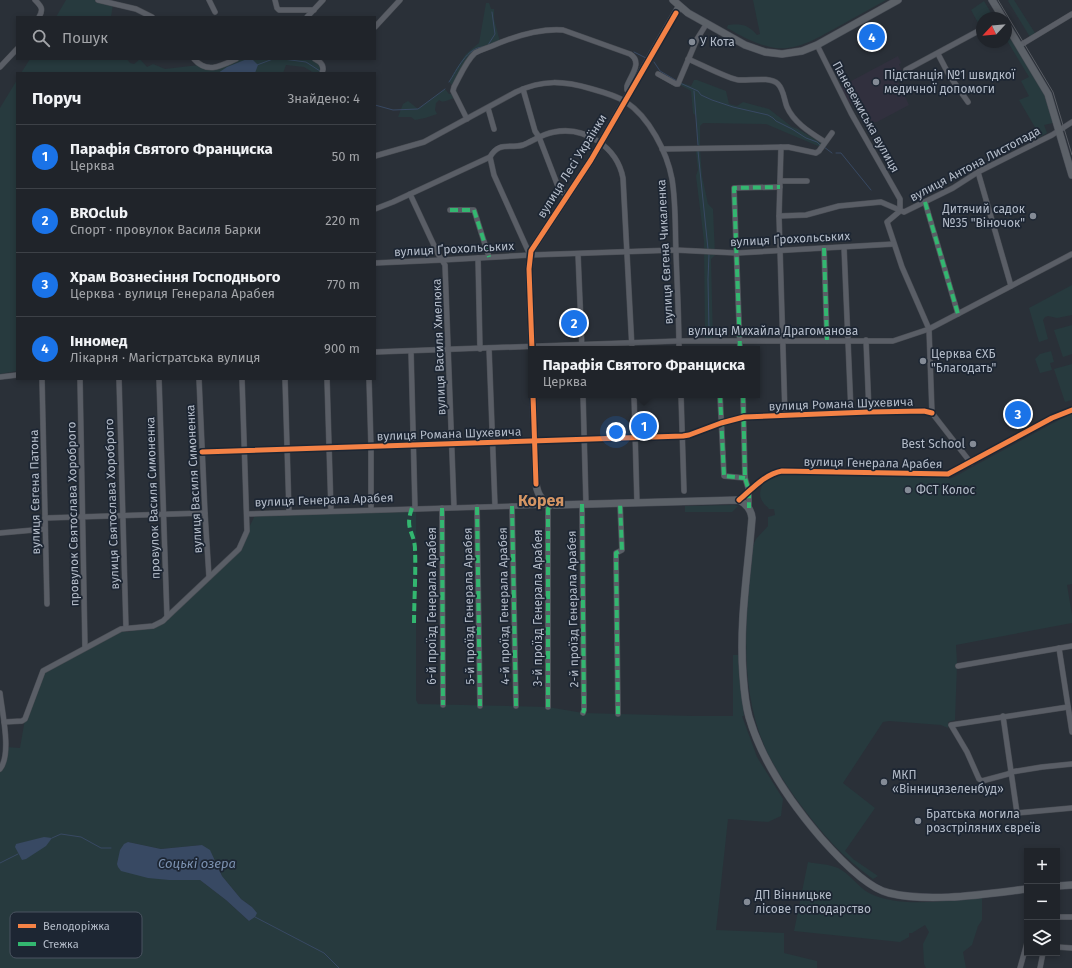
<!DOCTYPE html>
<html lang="uk">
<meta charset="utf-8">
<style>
body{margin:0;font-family:"Fira Sans",sans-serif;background:#2d3036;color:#f1f3f6}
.controls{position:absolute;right:12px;bottom:12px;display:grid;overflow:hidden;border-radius:0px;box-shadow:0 2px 6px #0003}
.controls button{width:36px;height:36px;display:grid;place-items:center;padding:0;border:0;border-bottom:1px solid #3d4147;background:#20242a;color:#f1f3f6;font:20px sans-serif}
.compass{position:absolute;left:976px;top:12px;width:36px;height:36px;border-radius:50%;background:#20242a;box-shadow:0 2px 6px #0003;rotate:244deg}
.you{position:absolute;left:616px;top:432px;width:14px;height:14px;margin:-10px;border:3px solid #fff;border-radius:50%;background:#1a73e8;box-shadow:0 0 0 6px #1a73e833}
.badge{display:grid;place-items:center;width:26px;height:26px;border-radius:50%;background:#1a73e8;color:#fff;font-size:13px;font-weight:700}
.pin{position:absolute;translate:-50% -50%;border:2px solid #fff;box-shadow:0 1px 4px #0006}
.popup{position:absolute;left:528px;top:346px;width:232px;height:52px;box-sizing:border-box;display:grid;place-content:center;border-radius:0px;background:#20242a;filter:drop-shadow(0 1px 3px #0005);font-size:13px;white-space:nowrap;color:#a2a4a8}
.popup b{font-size:15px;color:#f1f3f6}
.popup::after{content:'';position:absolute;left:50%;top:100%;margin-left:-8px;border:8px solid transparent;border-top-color:#20242a}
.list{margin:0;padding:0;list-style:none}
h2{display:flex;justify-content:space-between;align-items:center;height:52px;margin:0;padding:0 16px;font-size:17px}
h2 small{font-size:13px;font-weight:400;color:#a2a4a8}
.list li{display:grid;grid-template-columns:26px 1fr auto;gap:12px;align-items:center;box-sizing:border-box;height:64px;padding:0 16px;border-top:1px solid #3d4147}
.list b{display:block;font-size:15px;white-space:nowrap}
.list p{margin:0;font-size:13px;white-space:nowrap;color:#a2a4a8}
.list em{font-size:13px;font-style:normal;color:#a2a4a8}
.icon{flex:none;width:22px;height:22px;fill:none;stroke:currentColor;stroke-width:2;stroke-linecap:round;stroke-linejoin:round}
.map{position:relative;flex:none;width:1072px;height:968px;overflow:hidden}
.search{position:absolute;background:#20242a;box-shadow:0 2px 6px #0003;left:16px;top:16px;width:360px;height:44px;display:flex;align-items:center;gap:10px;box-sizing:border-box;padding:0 14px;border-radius:0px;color:#a2a4a8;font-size:15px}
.panel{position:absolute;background:#20242a;box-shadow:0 2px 6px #0003;left:16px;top:72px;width:360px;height:308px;border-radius:0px}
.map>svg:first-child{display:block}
</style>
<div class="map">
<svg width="1072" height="968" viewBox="0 0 1072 968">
<rect width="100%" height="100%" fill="#2a3038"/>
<!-- medical -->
<polygon fill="#31303e" points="898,56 901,63 899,64 903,74 896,78 909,105 877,122 872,122 848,101 840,87"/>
<!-- green -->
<g fill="#273a3e" fill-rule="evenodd">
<polygon points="66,0 98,0 113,4 111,17 56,17"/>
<path d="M753,0H886C872,8 857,16 843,24C822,35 800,51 775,48C757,45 743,37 727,28L728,25C742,24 747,24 757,35L760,34Z"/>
<polygon points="1009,0 1014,0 1035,33 1030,37 1008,1"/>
<polygon points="984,1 994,18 982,18 981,28 971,10"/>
<polygon points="486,3 489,3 491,9 494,9 494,19 500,42 476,53 454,87 449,82 456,69 466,54 479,43"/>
<polygon points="1006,31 1044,93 1053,123 1044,125 1047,133 1038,138 1034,131 1036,129 1019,100 1029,96 1021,81 1029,77 1006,39"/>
<polygon points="30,59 127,59 130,63 134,64 140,59 147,67 153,64 165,69 199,65 206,67 230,62 230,59 315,59 321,62 322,73 314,73 304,67 286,65 283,73 21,73"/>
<polygon points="17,80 17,371 0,374 0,108"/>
<polygon points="694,80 697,80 726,91 729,104 737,106 743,102 769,109 792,127 798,129 821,143 820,146 818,146 766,124 703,123 700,126 700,148 702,176 708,204 713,209 715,255 711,259 713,341 705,342 704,241 696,176 698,170 696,152 698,146 696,116 693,113 691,91 680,85 682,83 691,86"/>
<path d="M445,89L449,94H453L455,98C449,99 444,104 439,100L436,103L435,110L437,114L425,118L415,120L411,117H398L403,104L408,101L418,109Z"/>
<polygon points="1072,285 1072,315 1057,318 1048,316 1045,317 1043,320 1048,339 1039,342 1029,308"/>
<polygon points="1072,325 1072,354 1063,357 1054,330"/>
<polygon points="1051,351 1054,362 1050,363 1052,370 1040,373 1035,359 1040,354"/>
<polygon points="1072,364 1072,400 1065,402 1054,369"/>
<path d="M1072,413V584L1067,585L1072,615V623L956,645L957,664L955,720L948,722V728L941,725L889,721L883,722L843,783L875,808L845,851L853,859L878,876L873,879C844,858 824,836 803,808C790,791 778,773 768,754C737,689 746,615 753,546L756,539L768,526V517L775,515L774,509H769C767,506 764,505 763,502C755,492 765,477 775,473L946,475L949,479L954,477Z"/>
<polygon points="734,505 738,506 732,512 685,512 685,506"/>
<path d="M416,508V700L418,704L548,707L583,713L693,716H733V655H739V671L744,716H742L757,757L783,799L781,816L768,822L728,819L716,930L784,933V953L817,961V968H0V770L6,747L20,748L25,719L43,671L119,631L130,632L131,628L158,624L239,549L256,513ZM128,842L161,849L202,845L217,862L222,876L241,899L252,907L255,917L249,921L226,900L200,880H169Z"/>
<path d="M808,862C817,864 829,864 838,868C850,874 858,887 869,893C901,909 948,900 982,897V920L978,926L972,945L963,952L966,968H926L924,964L923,944L929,932L925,925L912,933H909V937L900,942L794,931Z"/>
</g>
<!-- water -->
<g fill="#384963">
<polygon points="247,59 252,59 258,65 255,73 218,73 227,67"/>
<polygon points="44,837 52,838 46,846 26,859 22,860 15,847 16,844"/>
<polygon points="128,842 161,849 202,845 210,850 222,876 241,899 252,907 257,913 255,917 249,921 226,900 200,880 169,880 148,878 121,871 118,867 117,864 120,850 124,844"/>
</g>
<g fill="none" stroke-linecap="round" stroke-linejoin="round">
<!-- stream -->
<g stroke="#384963" stroke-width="1">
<polyline points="488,45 495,34 492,12"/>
<polyline points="634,52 646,58"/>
<polyline points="283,59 306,62 320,71"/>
<polyline points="654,62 660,71 677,81"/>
<polyline points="257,65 273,59"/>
<path d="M449,82C457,70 467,47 483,47"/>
<polyline points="680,83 698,91 701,95 712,100 733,107 768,115 773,118 776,121 792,129 806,138 817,142 820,145"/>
<polyline points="694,91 698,145"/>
<polyline points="375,105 393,110 418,109 445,89"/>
<polyline points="824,147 832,153"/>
<polyline points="698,151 708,249"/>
<polyline points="836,153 841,153 871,190"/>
<polyline points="709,330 708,279 709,254"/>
<polyline points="52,838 61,834 81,837 101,848 111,848"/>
<polyline points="0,863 18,854"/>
<polyline points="255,917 324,953 339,968"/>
</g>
<defs>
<g id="minor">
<path d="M35,0C41,6 44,9 39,17"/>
<polyline points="98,0 136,9 152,17"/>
<polyline points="209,0 215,12"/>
<polyline points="275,0 277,8 279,10 314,10"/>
<polyline points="307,17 323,0"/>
<polyline points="375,27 400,0"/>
<polyline points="817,45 851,113 900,199 900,211 887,222 902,267 929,329 932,413 971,463"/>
<polyline points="1019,46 1072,14"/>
<polyline points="938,54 949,75 968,102"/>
<path d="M194,59C207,74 221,66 236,59"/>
<path d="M315,59C321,62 325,66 322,73"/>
<path d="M688,59C698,63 731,80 739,80C749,81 770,76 778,84C784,90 784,100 787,107C794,123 811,133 825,142"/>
<polyline points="0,67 17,49"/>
<polyline points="906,70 982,29"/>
<polyline points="658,74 676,84 678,84 697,39 707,23"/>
<polyline points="523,89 535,131 539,137 559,189 567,196"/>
<polyline points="488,108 494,129"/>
<path d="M467,119L453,91L454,87C460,76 466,61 475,53C480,50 487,48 492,46C515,36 539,28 563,30L630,54C643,62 631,75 627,86V90L630,91"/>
<polyline points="781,147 779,216 785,415"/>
<polyline points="662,149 788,147 816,153 819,151 832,133"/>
<path d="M375,156L424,142L516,92C543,79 564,81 592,89C603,92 617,96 626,102C649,117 667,152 672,179C676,203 675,228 676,252C677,284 679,317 679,349"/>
<polyline points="490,157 494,175 530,255"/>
<polyline points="978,172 1011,286"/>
<polyline points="780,181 807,181"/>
<polyline points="410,194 438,254 445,265 454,507"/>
<polyline points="925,202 958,314"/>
<path d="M375,209L393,202L490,157C499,141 509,149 523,145C533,141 542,134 554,132C585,126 617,147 623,178L632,349"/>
<polyline points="450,210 474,210 489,257"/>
<polyline points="779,216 806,215 839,206 881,202 904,212 953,188 978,172 1052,135 1072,122"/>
<polyline points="844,247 851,412"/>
<polyline points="824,248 827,341"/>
<polyline points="578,254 582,349"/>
<polyline points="478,258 480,349"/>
<polyline points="375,263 442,260 530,255 675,250 737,253 894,244"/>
<polyline points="866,340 869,412"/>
<polyline points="489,348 495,506"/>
<polyline points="740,349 734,188 780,187"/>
<polyline points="411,351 415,508"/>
<polyline points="375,352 679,341 893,341 929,329 1072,254"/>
<polyline points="0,377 17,375"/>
<polyline points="42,379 47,604"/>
<polyline points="80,379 85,648"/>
<polyline points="119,379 126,628"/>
<polyline points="159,379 167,617"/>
<polyline points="199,379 205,513 209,577"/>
<polyline points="285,379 289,512"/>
<polyline points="327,379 331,511"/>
<polyline points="369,379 371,447 371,510"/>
<polyline points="583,395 586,504"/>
<polyline points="634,395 637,503"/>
<polyline points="681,395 684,491"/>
<polyline points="720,395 724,476 745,478"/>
<polyline points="743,395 745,478 749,491 749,508"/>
<polyline points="202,452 683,436 689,435 721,423 744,417 869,412 924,411 932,413"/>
<path d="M739,500C752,489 765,474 782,471L948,474L1052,418L1072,410"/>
<polyline points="582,504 584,710 583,713"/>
<polyline points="512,506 516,706"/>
<polyline points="477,507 480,706"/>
<polyline points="442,508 443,705"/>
<polyline points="247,514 550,505"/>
<polyline points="45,518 205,513"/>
<polyline points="0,533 45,529"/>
<polyline points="1059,648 1072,732"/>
<polyline points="958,666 1072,646"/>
<path d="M0,693C2,712 12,754 0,769"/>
<polyline points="548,707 548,509 551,505"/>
<polyline points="1068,707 951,725 967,752 979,779 982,781 1008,774 1011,772 1042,767 1072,764"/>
<polyline points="618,714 616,553 622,550 620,503"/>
<polyline points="1003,716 1017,813 1072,808"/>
<polyline points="4,722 22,721 25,719 43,671 121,629 153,626 163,621 167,617 239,549 247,531 242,379"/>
<polyline points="1057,917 1072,917"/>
<polyline points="1057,947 1072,948"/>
<polyline points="1020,968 1027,943"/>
<polyline points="1040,968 1043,953"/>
</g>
<g id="major">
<polyline points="673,0 688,13 745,45 765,52 782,54 802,51 817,45 898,0"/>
<polyline points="992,0 1003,18"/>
<polyline points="1006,24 1048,94 1072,175"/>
<polyline points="532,349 529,269 531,251 591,160 679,7"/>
<path d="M533,395L536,484C538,497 543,502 555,505L739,500C747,504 751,509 752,518C748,570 739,622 743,675C744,689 745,703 749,717C762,762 791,803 821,838C836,855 866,888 889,893C930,903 985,894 1027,889"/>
<polyline points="1057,886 1072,885"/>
</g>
</defs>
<!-- minor casing -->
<use href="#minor" stroke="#484c53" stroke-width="6"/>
<!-- major casing -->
<use href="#major" stroke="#484c55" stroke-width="8"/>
<!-- minor -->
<use href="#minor" stroke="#5a5e66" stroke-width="5"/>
<!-- major -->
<use href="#major" stroke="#5c6168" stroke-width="7"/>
<!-- tram -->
<polyline stroke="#595d64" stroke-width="1" points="998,0 1053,92 1072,155"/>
<!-- quiet -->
<g stroke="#33b770" stroke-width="4" stroke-dasharray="8 4" stroke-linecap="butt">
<polyline points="925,202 958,314"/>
<polyline points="450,210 474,210 489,257"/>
<polyline points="824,248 827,341"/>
<polyline points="740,349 734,188 780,187"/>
<polyline points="720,395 724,476 745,478"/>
<polyline points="743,395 745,478 749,491 749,508"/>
<polyline points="582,504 584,710 583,713"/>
<polyline points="512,506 516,706"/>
<polyline points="477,507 480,706"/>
<path d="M412,508C404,530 415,532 415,550C416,575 414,601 414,625"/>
<polyline points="442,508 443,705"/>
<polyline points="548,707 548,509 551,505"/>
<polyline points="618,714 616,553 622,550 620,503"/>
</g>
<defs>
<g id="cycleway">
<polyline points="532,349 529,269 531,251 591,160 676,13"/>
<polyline points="533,395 536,484"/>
<polyline points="202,452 683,436 689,435 721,423 744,417 869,412 924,411 932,413"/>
<path d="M739,500C752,489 765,474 782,471L948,474L1052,418L1072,410"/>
</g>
</defs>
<!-- cycleway casing -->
<use href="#cycleway" stroke="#1d2633" stroke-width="8"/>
<!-- cycleway -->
<use href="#cycleway" stroke="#f48246" stroke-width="5"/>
</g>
<!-- markers -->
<g fill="#848b96" stroke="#1d2633" stroke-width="1.5">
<circle cx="692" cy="42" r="4"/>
<circle cx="876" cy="82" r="4"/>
<circle cx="1033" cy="216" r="4"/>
<circle cx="923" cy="361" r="4"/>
<circle cx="973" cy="444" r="4"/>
<circle cx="908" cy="490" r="4"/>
<circle cx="884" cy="782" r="4"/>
<circle cx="918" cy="821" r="4"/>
<circle cx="747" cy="902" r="4"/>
</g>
<g text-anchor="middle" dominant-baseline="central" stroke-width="3.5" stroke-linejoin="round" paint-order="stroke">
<!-- poi labels -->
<g font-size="12" fill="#b4bcc9" stroke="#1d2633" text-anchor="start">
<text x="700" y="42">У Кота</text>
<text x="884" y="75">Підстанція №1 швидкої<tspan x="884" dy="14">медичної допомоги</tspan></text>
<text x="1025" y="209" text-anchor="end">Дитячий садок<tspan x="1025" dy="14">№35 "Віночок"</tspan></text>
<text x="931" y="354">Церква ЄХБ<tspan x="931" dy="14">"Благодать"</tspan></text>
<text x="965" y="444" text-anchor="end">Best School</text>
<text x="916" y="490">ФСТ Колос</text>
<text x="892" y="775">МКП<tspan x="892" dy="14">«Вінницязеленбуд»</tspan></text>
<text x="926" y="814">Братська могила<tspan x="926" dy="14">розстріляних євреїв</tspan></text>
<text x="755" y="895">ДП Вінницьке<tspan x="755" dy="14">лісове господарство</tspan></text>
</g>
<!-- street labels -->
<g font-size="12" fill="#b4bcc9" stroke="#1d2633">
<text transform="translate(866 117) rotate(61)">Паневежиська вулиця</text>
<text transform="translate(975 164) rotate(-28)">вулиця Антона Листопада</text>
<text transform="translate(572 166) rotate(-58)">вулиця Лесі Українки</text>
<text transform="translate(790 239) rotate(-3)">вулиця Ґрохольських</text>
<text transform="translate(454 249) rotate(-3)">вулиця Ґрохольських</text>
<text transform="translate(665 252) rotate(-93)">вулиця Євгена Чикаленка</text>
<text x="773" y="331">вулиця Михайла Драгоманова</text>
<text transform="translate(439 347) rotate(-92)">вулиця Василя Хмелюка</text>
<text transform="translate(841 404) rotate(-2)">вулиця Романа Шухевича</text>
<text transform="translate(449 434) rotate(-2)">вулиця Романа Шухевича</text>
<text transform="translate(873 463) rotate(1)">вулиця Генерала Арабея</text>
<text transform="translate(194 479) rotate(-93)">вулиця Василя Симоненка</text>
<text transform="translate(35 492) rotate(-91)">вулиця Євгена Патона</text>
<text transform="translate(153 498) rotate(-92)">провулок Василя Симоненка</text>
<text transform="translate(324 500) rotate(-2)">вулиця Генерала Арабея</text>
<text transform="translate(112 504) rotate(-92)">вулиця Святослава Хороброго</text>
<text transform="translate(73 514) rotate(-91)">провулок Святослава Хороброго</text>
<text transform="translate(432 606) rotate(-90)">6-й проїзд Генерала Арабея</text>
<text transform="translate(469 606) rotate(-91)">5-й проїзд Генерала Арабея</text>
<text transform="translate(504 606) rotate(-91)">4-й проїзд Генерала Арабея</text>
<text transform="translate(538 608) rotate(-90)">3-й проїзд Генерала Арабея</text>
<text transform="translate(573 609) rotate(-91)">2-й проїзд Генерала Арабея</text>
</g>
<!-- water labels -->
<g font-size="13" font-style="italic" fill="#7c92b1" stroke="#1d2633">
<text x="197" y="863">Соцькі озера</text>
</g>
<!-- district labels -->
<g font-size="16" font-weight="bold" fill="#d59563" stroke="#1d2633">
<text x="541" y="500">Корея</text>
</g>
</g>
<!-- legend -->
<rect x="10" y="912" width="132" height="46" rx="6" fill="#1d2633" stroke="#4a5360" stroke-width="1"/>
<rect x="18" y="924" width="18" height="4" fill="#f48246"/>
<rect x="18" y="942" width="18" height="4" fill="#33b770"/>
<g font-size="11" fill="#b4bcc9">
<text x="43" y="930">Велодоріжка</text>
<text x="43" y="948">Стежка</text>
</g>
</svg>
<div class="controls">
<button>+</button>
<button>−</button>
<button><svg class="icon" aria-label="layers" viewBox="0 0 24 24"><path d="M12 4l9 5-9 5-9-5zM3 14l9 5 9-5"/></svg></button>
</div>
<svg class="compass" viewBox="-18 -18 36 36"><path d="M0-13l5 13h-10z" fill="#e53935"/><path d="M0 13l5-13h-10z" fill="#a2a4a8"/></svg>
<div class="you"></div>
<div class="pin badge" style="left:644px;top:426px">1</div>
<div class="popup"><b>Парафія Святого Франциска</b>Церква</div>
<div class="pin badge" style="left:574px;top:323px">2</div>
<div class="pin badge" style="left:1018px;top:414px">3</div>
<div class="pin badge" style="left:872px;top:37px">4</div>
<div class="search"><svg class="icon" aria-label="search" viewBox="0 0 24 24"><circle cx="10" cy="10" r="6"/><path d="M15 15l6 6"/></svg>Пошук</div>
<section class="panel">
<h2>Поруч<small>Знайдено: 4</small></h2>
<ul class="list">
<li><span class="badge">1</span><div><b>Парафія Святого Франциска</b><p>Церква</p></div><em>50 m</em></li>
<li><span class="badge">2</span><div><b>BROclub</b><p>Спорт · провулок Василя Барки</p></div><em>220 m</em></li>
<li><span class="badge">3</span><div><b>Храм Вознесіння Господнього</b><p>Церква · вулиця Генерала Арабея</p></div><em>770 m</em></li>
<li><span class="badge">4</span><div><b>Інномед</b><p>Лікарня · Магістратська вулиця</p></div><em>900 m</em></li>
</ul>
</section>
</div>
